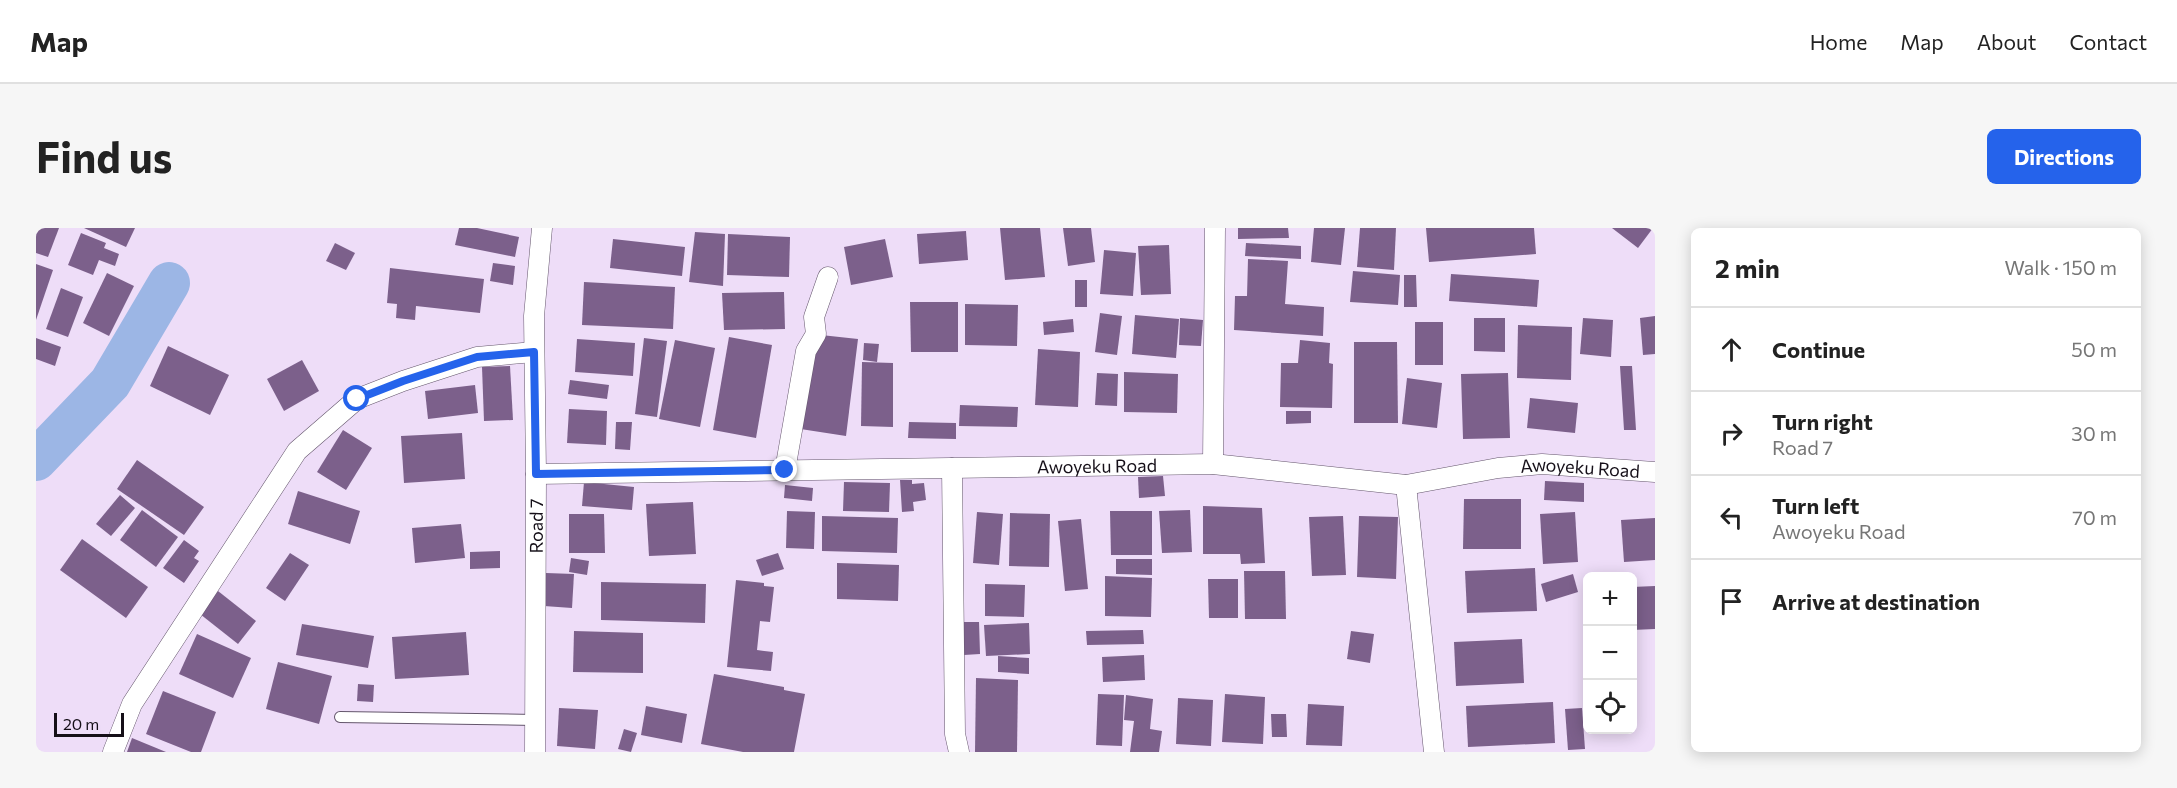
<!DOCTYPE html>
<meta charset="utf-8">
<style>
body{margin:0;font-family:Commissioner,sans-serif;background:#f6f6f6;color:#222}
.controls{position:absolute;right:18px;bottom:18px;display:grid;overflow:hidden;border-radius:9px;box-shadow:0 3px 15px #0003}
.controls button{width:54px;height:54px;display:grid;place-items:center;padding:0;border:0;border-bottom:2px solid #e0e0e0;background:#fff;color:#222;font:30px sans-serif}
.scale{position:absolute;left:18px;bottom:15px;width:70px;box-sizing:border-box;padding-left:6px;border:3px solid #150f18;border-top:0;font-size:16px;line-height:21px;white-space:nowrap;color:#150f18;-webkit-text-stroke:4px #eeddf8;paint-order:stroke}
.stop{position:absolute;width:18px;height:18px;margin:-14px;border:4px solid #2563eb;border-radius:50%;background:#fff}
.stop.end{background:#2563eb;border-color:#fff;box-shadow:0 2px 6px #0008}
.list{margin:0;padding:0;list-style:none}
h2{display:flex;justify-content:space-between;align-items:center;height:78px;margin:0;padding:0 24px;font-size:26px}
h2 small{font-size:20px;font-weight:400;color:#767676}
.list li{display:grid;grid-template-columns:39px 1fr auto;gap:18px;align-items:center;box-sizing:border-box;height:84px;padding:0 24px;border-top:2px solid #e0e0e0}
.list b{display:block;font-size:22px;white-space:nowrap}
.list p{margin:0;font-size:20px;white-space:nowrap;color:#767676}
.list em{font-size:20px;font-style:normal;color:#767676}
.icon{flex:none;width:33px;height:33px;fill:none;stroke:currentColor;stroke-width:2;stroke-linecap:round;stroke-linejoin:round}
.map{position:relative;flex:none;width:1619px;height:524px;overflow:hidden;border-radius:9px}
header{display:flex;align-items:center;gap:36px;box-sizing:border-box;height:84px;padding:0 30px;background:#fff;border-bottom:2px solid #e0e0e0}
header strong{font-size:28px}
nav{display:flex;gap:33px;margin-inline-start:auto;font-size:21px}
.intro{display:flex;align-items:center;justify-content:space-between;box-sizing:border-box;height:144px;padding:0 36px}
h1{margin:0;font-size:42px}
.button{padding:15px 27px;border-radius:9px;background:#2563eb;color:#fff;font-size:21px;font-weight:700}
main{display:flex;gap:36px;padding:0 36px}
aside{flex:1;background:#fff;border-radius:9px;box-shadow:0 3px 15px #0003}
.map>svg:first-child{display:block}
</style>
<header>
<strong>Map</strong>
<nav><a>Home</a><a>Map</a><a>About</a><a>Contact</a></nav>
</header>
<div class="intro"><h1>Find us</h1><a class="button">Directions</a></div>
<main>
<div class="map">
<svg width="1619" height="524" viewBox="0 0 1619 524">
<rect width="100%" height="100%" fill="#eeddf8"/>
<g fill="none" stroke-linecap="round" stroke-linejoin="round">
<!-- river -->
<polyline stroke="#9cb6e5" stroke-width="42" points="0,232 74,155 133,55"/>
</g>
<!-- building -->
<g fill="#7c608b">
<polygon points="0,0 23,0 12,29 0,25"/>
<polygon points="48,0 99,0 90,19"/>
<polygon points="423,0 441,0 483,9 479,29 419,17"/>
<polygon points="964,0 1004,0 1009,49 969,52"/>
<polygon points="1027,0 1055,0 1059,34 1032,38"/>
<polygon points="1202,0 1252,0 1253,10 1202,11"/>
<polygon points="1278,0 1309,0 1305,37 1275,34"/>
<polygon points="1324,0 1360,0 1358,42 1321,39"/>
<polygon points="1390,0 1498,0 1500,26 1393,34"/>
<polygon points="1576,0 1617,0 1602,20"/>
<polygon points="930,3 932,32 883,36 881,6"/>
<polygon points="659,4 689,6 687,58 653,54"/>
<polygon points="45,5 70,15 68,20 83,26 79,38 63,32 57,47 32,37"/>
<polygon points="692,6 754,9 753,49 691,47"/>
<polygon points="577,11 649,19 646,48 574,40"/>
<polygon points="849,11 857,49 815,57 808,19"/>
<polygon points="299,15 319,25 310,42 290,33"/>
<polygon points="1210,15 1265,18 1265,31 1209,28"/>
<polygon points="1133,17 1135,66 1105,67 1102,18"/>
<polygon points="1068,22 1100,25 1097,68 1064,66"/>
<polygon points="1212,31 1252,33 1249,76 1288,79 1287,108 1198,102 1199,68 1211,68"/>
<polygon points="457,35 479,38 477,57 454,53"/>
<polygon points="0,36 17,42 0,92"/>
<polygon points="354,40 448,51 444,85 380,78 379,92 360,90 361,76 351,75"/>
<polygon points="1317,43 1364,47 1362,77 1314,74"/>
<polygon points="71,45 98,58 73,108 47,95"/>
<polygon points="1415,46 1503,52 1501,79 1413,73"/>
<polygon points="1368,47 1380,47 1381,79 1368,79"/>
<rect x="1039" y="52" width="12" height="27"/>
<polygon points="548,54 639,59 637,101 546,97"/>
<polygon points="25,60 47,69 32,109 10,101"/>
<polygon points="748,64 749,101 688,102 686,65"/>
<polygon points="874,74 922,74 922,124 875,124"/>
<polygon points="929,76 982,77 981,118 929,117"/>
<polygon points="1064,85 1086,88 1081,127 1059,124"/>
<polygon points="1099,87 1143,91 1140,130 1096,126"/>
<polygon points="1619,88 1619,126 1607,127 1604,90"/>
<polygon points="1144,90 1167,92 1165,118 1143,117"/>
<polygon points="1438,90 1469,90 1469,124 1438,123"/>
<polygon points="1547,90 1577,92 1575,129 1544,126"/>
<polygon points="1037,91 1038,104 1008,107 1007,94"/>
<rect x="1379" y="94" width="28" height="43"/>
<polygon points="1482,97 1536,99 1535,152 1481,150"/>
<polygon points="785,107 822,111 810,208 758,200 765,154"/>
<polygon points="693,109 736,117 720,210 677,202"/>
<polygon points="0,110 25,119 19,138 0,131"/>
<polygon points="608,110 631,113 621,189 599,186"/>
<polygon points="541,111 599,115 597,148 539,144"/>
<polygon points="639,112 679,120 664,199 623,191"/>
<polygon points="1264,112 1294,115 1293,135 1297,136 1296,180 1244,179 1245,135 1262,135"/>
<polygon points="1318,114 1361,114 1362,195 1318,195"/>
<polygon points="828,115 843,116 841,134 827,132"/>
<polygon points="132,118 193,147 174,187 114,158"/>
<polygon points="1002,121 1044,124 1042,179 999,177"/>
<polygon points="266,132 283,163 248,183 231,151"/>
<polygon points="826,134 857,135 857,199 825,198"/>
<polygon points="474,138 477,192 448,193 446,139"/>
<polygon points="1584,138 1596,138 1600,202 1588,202"/>
<polygon points="1088,144 1142,146 1141,185 1088,184"/>
<polygon points="1061,145 1082,146 1081,178 1059,177"/>
<polygon points="1472,145 1474,210 1427,211 1425,146"/>
<polygon points="1371,150 1406,155 1401,200 1366,196"/>
<polygon points="534,152 573,157 571,171 532,166"/>
<polygon points="439,157 442,185 392,191 389,163"/>
<polygon points="1494,170 1542,175 1539,205 1491,200"/>
<polygon points="924,177 982,179 981,199 923,198"/>
<polygon points="533,181 571,183 570,217 531,215"/>
<polygon points="1250,183 1275,183 1275,195 1250,196"/>
<polygon points="580,194 596,194 594,222 579,221"/>
<polygon points="873,194 920,195 920,211 872,210"/>
<polygon points="307,202 336,220 310,262 281,244"/>
<polygon points="426,205 429,251 368,255 365,208"/>
<polygon points="101,232 168,279 148,307 81,261"/>
<polygon points="1127,248 1129,268 1103,270 1102,249"/>
<polygon points="864,252 876,252 876,256 888,255 890,272 877,274 878,283 866,284"/>
<polygon points="1509,253 1548,255 1548,274 1508,272"/>
<polygon points="548,254 598,259 596,282 546,278"/>
<polygon points="808,254 854,255 853,284 807,283"/>
<polygon points="749,257 777,260 776,273 748,270"/>
<polygon points="262,263 324,283 314,316 252,296"/>
<polygon points="84,267 99,280 75,308 60,296"/>
<polygon points="1428,271 1485,271 1485,321 1427,321"/>
<polygon points="657,274 660,326 613,328 610,276"/>
<polygon points="1167,278 1226,280 1229,335 1205,336 1204,326 1167,326"/>
<polygon points="106,282 142,309 120,339 84,312"/>
<polygon points="1154,282 1156,324 1126,325 1123,283"/>
<polygon points="751,283 779,284 778,321 750,320"/>
<polygon points="1074,283 1116,283 1116,327 1075,327"/>
<polygon points="941,284 967,286 963,337 937,335"/>
<polygon points="1539,284 1542,334 1507,336 1504,286"/>
<polygon points="974,285 1014,286 1013,339 973,338"/>
<polygon points="533,286 568,286 569,325 533,325"/>
<polygon points="786,288 862,290 861,325 786,323"/>
<polygon points="1307,288 1310,347 1276,348 1273,289"/>
<polygon points="1323,288 1362,289 1360,351 1321,349"/>
<polygon points="1619,290 1619,332 1588,334 1585,292"/>
<polygon points="1045,291 1052,361 1029,363 1022,293"/>
<polygon points="425,296 429,330 379,335 376,300"/>
<polygon points="46,311 112,359 90,390 24,342"/>
<polygon points="148,312 163,323 158,330 163,333 148,355 127,340"/>
<polygon points="464,323 464,340 434,341 434,324"/>
<polygon points="254,325 273,337 249,373 230,360"/>
<polygon points="742,325 748,341 726,348 720,332"/>
<polygon points="535,330 553,333 551,347 533,344"/>
<polygon points="1080,331 1116,331 1116,347 1080,346"/>
<polygon points="801,335 863,337 862,373 801,371"/>
<polygon points="1499,340 1501,383 1431,385 1429,343"/>
<polygon points="1208,343 1249,343 1250,391 1209,391"/>
<polygon points="510,345 538,346 536,380 508,378"/>
<polygon points="1537,346 1542,364 1510,374 1505,356"/>
<polygon points="1069,348 1116,350 1115,389 1069,388"/>
<polygon points="1172,351 1202,351 1202,390 1173,390"/>
<polygon points="700,352 728,355 728,358 738,359 734,394 724,393 721,422 737,424 735,443 691,439"/>
<polygon points="565,354 670,356 669,395 565,392"/>
<polygon points="949,356 989,357 988,389 949,388"/>
<polygon points="1619,358 1619,401 1596,402 1596,359"/>
<polygon points="182,363 220,393 202,416 164,386"/>
<polygon points="926,394 943,394 944,426 928,427"/>
<polygon points="993,395 994,426 950,428 948,397"/>
<polygon points="266,396 338,408 332,440 260,427"/>
<polygon points="1107,402 1108,416 1051,417 1050,403"/>
<polygon points="538,403 607,405 607,445 537,444"/>
<polygon points="1315,403 1338,406 1334,435 1311,431"/>
<polygon points="430,404 433,447 359,451 356,409"/>
<polygon points="161,406 215,430 197,470 143,446"/>
<polygon points="1486,411 1488,455 1420,458 1418,414"/>
<polygon points="1108,427 1109,452 1067,454 1066,429"/>
<polygon points="962,428 993,430 993,446 962,444"/>
<polygon points="242,434 296,448 283,496 230,481"/>
<polygon points="678,446 748,459 748,462 769,466 758,524 707,524 665,516"/>
<polygon points="940,450 982,452 981,524 939,524"/>
<polygon points="322,456 338,457 337,474 321,473"/>
<polygon points="127,463 180,484 165,524 155,524 110,506"/>
<polygon points="1062,466 1088,467 1086,518 1060,517"/>
<polygon points="1189,466 1229,469 1227,516 1186,514"/>
<polygon points="1090,467 1117,471 1114,501 1126,503 1123,524 1094,524 1098,493 1088,492"/>
<polygon points="1142,470 1177,472 1175,518 1140,516"/>
<polygon points="1517,474 1519,515 1432,519 1430,478"/>
<polygon points="1272,476 1308,478 1306,518 1270,517"/>
<polygon points="610,478 651,486 646,515 605,507"/>
<polygon points="523,480 562,482 559,521 521,518"/>
<polygon points="1546,480 1549,521 1532,522 1529,481"/>
<polygon points="1235,486 1250,486 1251,509 1236,509"/>
<polygon points="588,501 601,505 595,524 582,521"/>
<polygon points="96,510 130,524 91,524"/>
</g>
<g fill="none" stroke-linecap="round" stroke-linejoin="round">
<defs>
<polyline id="lane" points="304,489 499,492"/>
<g id="street">
<polyline points="1177,236 1179,0"/>
<polyline points="916,240 919,506 923,524"/>
<polyline points="749,242 770,123 780,106 778,89 792,49"/>
<path id="s1" d="M500,246L1177,236L1370,257L1462,240L1506,236L1619,244"/>
<polyline points="1370,257 1398,524"/>
<polyline points="77,524 96,476 261,223 321,171 367,153 441,129 498,124"/>
<path id="s2" d="M499,524L500,246L498,88L506,0"/>
</g>
</defs>
<!-- lane casing -->
<use href="#lane" stroke="#64566c" stroke-width="12"/>
<!-- street casing -->
<use href="#street" stroke="#64566c" stroke-width="21"/>
<!-- lane -->
<use href="#lane" stroke="#fff" stroke-width="10"/>
<!-- street -->
<use href="#street" stroke="#fff" stroke-width="20"/>
</g>
<g fill="none" stroke-linecap="round" stroke-linejoin="round">
<!-- route -->
<polyline stroke="#2563eb" stroke-width="8" points="321,171 367,153 441,129 498,124 500,246 749,242"/>
</g>
<g text-anchor="middle" dominant-baseline="central" stroke-width="4.5" stroke-linejoin="round" paint-order="stroke">
<!-- street labels -->
<g font-size="18" fill="#150f18" stroke="#eeddf8">
<text stroke="none"><textPath href="#s1" startOffset="561">Awoyeku Road</textPath></text>
<text stroke="none"><textPath href="#s1" startOffset="1047">Awoyeku Road</textPath></text>
<text stroke="none"><textPath href="#s2" startOffset="226">Road 7</textPath></text>
</g>
</g>
</svg>
<div class="controls">
<button>+</button>
<button>−</button>
<button><svg class="icon" aria-label="locate" viewBox="0 0 24 24"><circle cx="12" cy="12" r="6"/><path d="M12 2v4M12 18v4M2 12h4M18 12h4"/></svg></button>
</div>
<div class="scale">20 m</div>
<div class="stop" style="left:321px;top:171px"></div>
<div class="stop end" style="left:749px;top:242px"></div>
</div>
<aside>
<h2>2 min<small>Walk · 150 m</small></h2>
<ul class="list">
<li><svg class="icon" aria-label="ahead" viewBox="0 0 24 24"><path d="M12 20V5M6 11l6-6 6 6"/></svg><div><b>Continue</b></div><em>50 m</em></li>
<li><svg class="icon" aria-label="right" viewBox="0 0 24 24"><path d="M7 20v-9h11M14 6l5 5-5 5"/></svg><div><b>Turn right</b><p>Road 7</p></div><em>30 m</em></li>
<li><svg class="icon" aria-label="left" viewBox="0 0 24 24"><path d="M17 20v-9H6M10 6l-5 5 5 5"/></svg><div><b>Turn left</b><p>Awoyeku Road</p></div><em>70 m</em></li>
<li><svg class="icon" aria-label="arrive" viewBox="0 0 24 24"><path d="M6 21V4h12l-3 4 3 4H6"/></svg><div><b>Arrive at destination</b></div></li>
</ul>
</aside>
</main>
